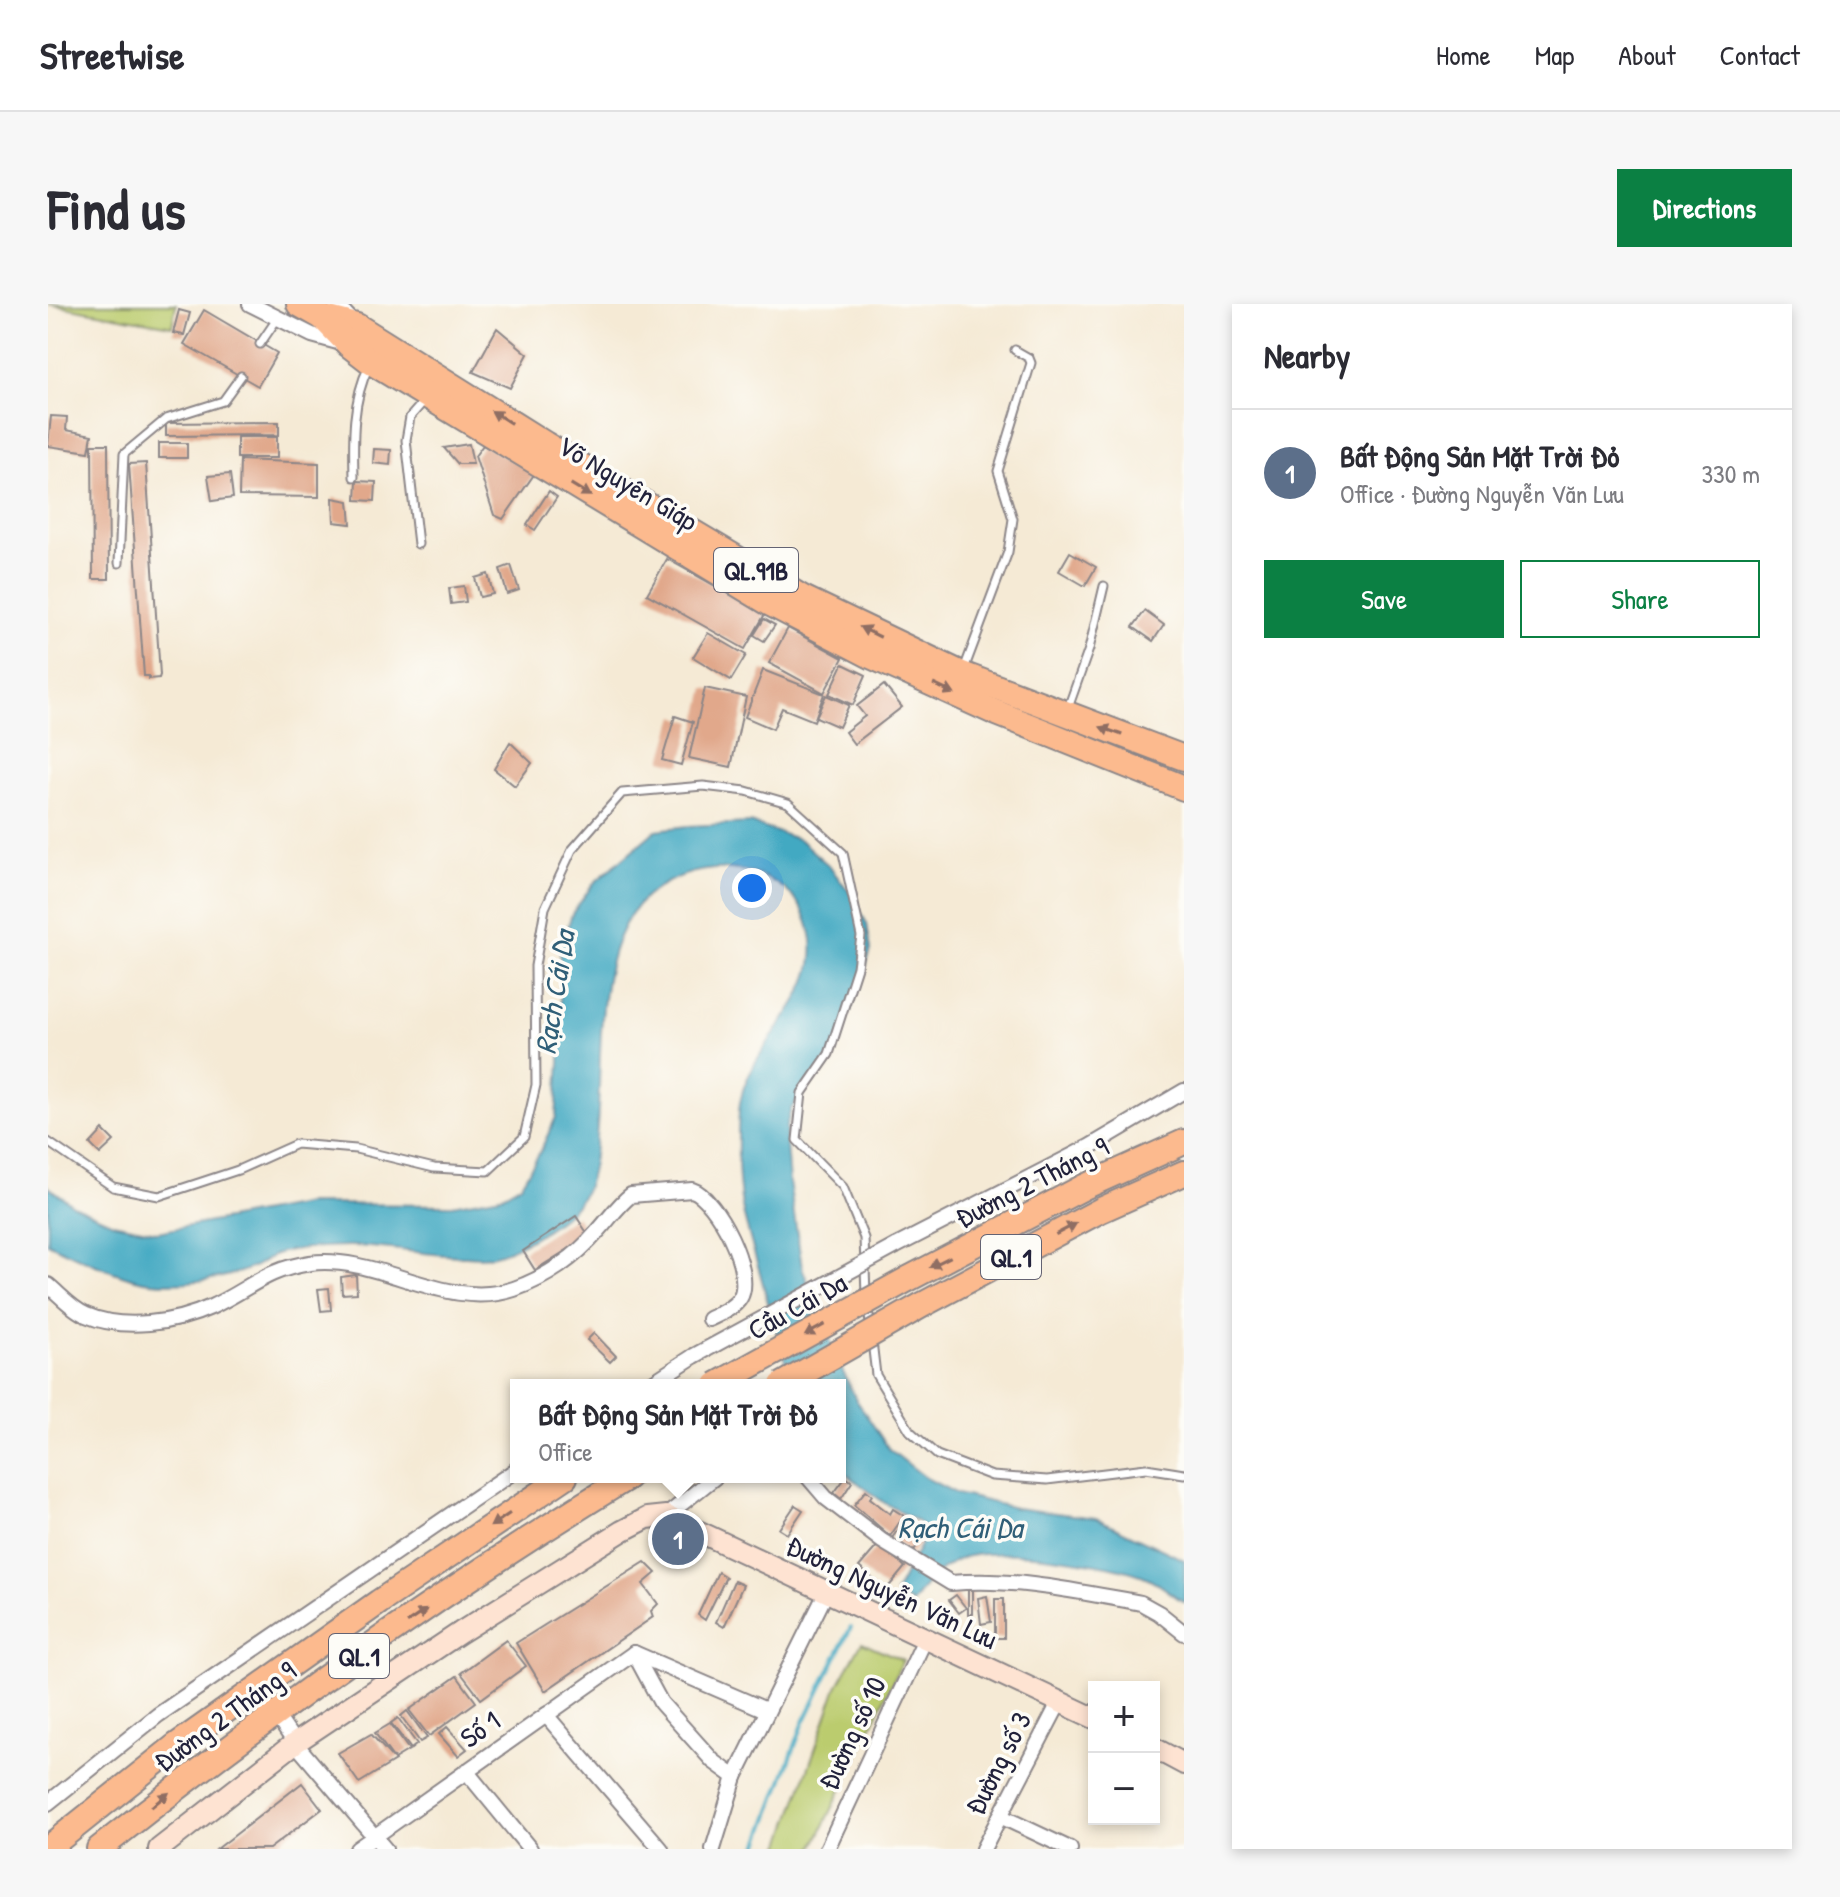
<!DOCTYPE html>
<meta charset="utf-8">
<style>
body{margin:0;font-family:"Patrick Hand",sans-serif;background:#f7f7f7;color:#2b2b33}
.controls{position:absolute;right:24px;bottom:24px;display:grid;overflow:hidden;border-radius:0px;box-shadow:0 4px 12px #0003}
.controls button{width:72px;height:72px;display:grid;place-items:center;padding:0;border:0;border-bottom:2px solid #e1e1e2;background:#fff;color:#2b2b33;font:40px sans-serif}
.you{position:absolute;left:704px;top:584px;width:28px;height:28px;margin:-20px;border:6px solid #fff;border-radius:50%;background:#1a73e8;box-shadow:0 0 0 12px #1a73e833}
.badge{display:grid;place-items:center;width:52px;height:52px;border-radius:50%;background:#0b8043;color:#fff;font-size:26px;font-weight:700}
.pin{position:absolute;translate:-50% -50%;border:4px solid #fff;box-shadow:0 2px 8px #0006}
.popup{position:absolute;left:462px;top:1075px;width:336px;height:104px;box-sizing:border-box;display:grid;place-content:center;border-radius:0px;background:#fff;filter:drop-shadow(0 2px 6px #0005);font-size:26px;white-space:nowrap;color:#7c7c81}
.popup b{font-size:30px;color:#2b2b33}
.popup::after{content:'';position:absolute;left:50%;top:100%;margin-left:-16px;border:16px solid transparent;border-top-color:#fff}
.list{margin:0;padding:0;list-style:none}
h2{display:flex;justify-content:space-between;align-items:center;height:104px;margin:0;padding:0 32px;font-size:34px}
h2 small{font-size:26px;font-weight:400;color:#7c7c81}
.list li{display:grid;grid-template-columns:52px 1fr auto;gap:24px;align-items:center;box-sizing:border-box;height:128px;padding:0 32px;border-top:2px solid #e1e1e2}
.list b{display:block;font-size:30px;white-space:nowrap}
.list p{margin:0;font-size:26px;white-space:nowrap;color:#7c7c81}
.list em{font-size:26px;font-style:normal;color:#7c7c81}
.actions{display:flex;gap:16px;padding:24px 32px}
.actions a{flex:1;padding:18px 0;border:2px solid #0b8043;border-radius:0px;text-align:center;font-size:28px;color:#0b8043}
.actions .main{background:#0b8043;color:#fff}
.map{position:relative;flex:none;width:1136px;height:1545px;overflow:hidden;border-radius:0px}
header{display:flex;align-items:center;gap:48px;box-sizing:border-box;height:112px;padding:0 40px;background:#fff;border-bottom:2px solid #e1e1e2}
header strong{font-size:38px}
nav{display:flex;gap:44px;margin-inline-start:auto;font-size:28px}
.intro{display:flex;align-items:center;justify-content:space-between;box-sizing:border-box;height:192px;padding:0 48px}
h1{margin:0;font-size:56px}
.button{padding:20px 36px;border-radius:0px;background:#0b8043;color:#fff;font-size:28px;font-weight:700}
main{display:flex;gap:48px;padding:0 48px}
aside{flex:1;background:#fff;border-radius:0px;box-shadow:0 4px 12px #0003}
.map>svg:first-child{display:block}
</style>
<header>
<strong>Streetwise</strong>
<nav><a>Home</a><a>Map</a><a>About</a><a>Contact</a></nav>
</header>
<div class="intro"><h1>Find us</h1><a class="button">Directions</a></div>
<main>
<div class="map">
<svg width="1136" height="1545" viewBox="0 0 1136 1545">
<rect width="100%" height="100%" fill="#fdfcf7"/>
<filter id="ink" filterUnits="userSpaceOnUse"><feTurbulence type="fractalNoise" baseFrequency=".0125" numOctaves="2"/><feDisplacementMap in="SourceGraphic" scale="16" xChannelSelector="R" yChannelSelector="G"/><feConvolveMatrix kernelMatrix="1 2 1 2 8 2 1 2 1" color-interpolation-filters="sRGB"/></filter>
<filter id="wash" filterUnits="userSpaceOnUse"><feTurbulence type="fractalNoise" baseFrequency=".006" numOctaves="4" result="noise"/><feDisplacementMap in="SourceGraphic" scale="32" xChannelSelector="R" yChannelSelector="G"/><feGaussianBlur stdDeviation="1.8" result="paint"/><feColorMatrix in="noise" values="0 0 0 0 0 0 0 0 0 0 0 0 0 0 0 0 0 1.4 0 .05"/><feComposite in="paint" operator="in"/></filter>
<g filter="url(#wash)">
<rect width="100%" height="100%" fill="#f5ead5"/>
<!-- green -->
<g fill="#bbcc6e" stroke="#6e7754" stroke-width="2">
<polygon points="0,0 128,0 124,22"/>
<polygon points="814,1338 855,1356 765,1545 732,1545 789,1383"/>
</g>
<!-- water -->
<path fill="#42a9c2" stroke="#32667e" stroke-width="2" d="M702,519L752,536L780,561L804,591L819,620L823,646L809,688L788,743L743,805L738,823V840L741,878L754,963L793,1064L809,1097L841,1145L878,1174L909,1190L967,1204L1048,1214L1136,1256V1298C1124,1291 1113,1280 1100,1274C1069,1259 943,1240 912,1255C890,1265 877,1280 864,1300L847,1289L880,1226L870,1218L835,1198L792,1165V1081H746C732,1044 722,1007 712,969C706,949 700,928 695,908C689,876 689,839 691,806C697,733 795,687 755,607C743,584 716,569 691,566C664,562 640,567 616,580C538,621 557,758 548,833C546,853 544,877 533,894C517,917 469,947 442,952C434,954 425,952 418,952C379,952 340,942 301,942C285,942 245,944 231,949C221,952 213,960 203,964C173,976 135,981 103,978C75,975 26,952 0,939V882L25,901L65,919L109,928L260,900L404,901L453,892L473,880L492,848L508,813L512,758V645L524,610L546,579L608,526L640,522Z"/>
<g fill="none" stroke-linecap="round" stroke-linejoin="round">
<!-- stream -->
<g stroke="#42a9c2" stroke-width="4">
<polyline points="849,1301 856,1290"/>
<polyline points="709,1545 755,1420 803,1323"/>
</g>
</g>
<g id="blocks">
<!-- building -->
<g fill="#e1a88b">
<polygon points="131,6 142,9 136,31 125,29"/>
<polygon points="156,6 229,49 210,82 136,40"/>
<polygon points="449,24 480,50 462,84 425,68"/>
<polygon points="3,112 19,113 18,126 44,131 41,148 0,142"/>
<polygon points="231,118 231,131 118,132 118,119"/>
<rect x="189" y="133" width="40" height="21"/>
<rect x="111" y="139" width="28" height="15"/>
<polygon points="44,140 60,140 61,275 45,275"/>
<polygon points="421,140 425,160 410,160 396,144"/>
<polygon points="435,141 487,169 455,215 446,211 427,152"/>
<polygon points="326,145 343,146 342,161 325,159"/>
<polygon points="192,156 271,159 271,193 191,192"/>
<polygon points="98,159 112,371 111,374 101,375 101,372 96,372 81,160"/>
<polygon points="182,170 185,194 164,197 160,172"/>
<polygon points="309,177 328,178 327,197 308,196"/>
<polygon points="501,187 509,193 487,226 479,221"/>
<polygon points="285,194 301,197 303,220 286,218"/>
<polygon points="1022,248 1048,263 1037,282 1011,267"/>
<polygon points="619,255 717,310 697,345 599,290"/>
<polygon points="463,261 471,286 459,290 452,265"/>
<polygon points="440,270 445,290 432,293 427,274"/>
<polygon points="416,282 418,298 403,300 401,284"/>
<polygon points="1097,307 1116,321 1105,337 1085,323"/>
<polygon points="716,315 727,321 716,337 706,331"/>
<polygon points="740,324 795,354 776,389 721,359"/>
<polygon points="660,329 698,351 683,376 645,353"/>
<polygon points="795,360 818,371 805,401 781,390"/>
<polygon points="715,366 776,390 766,417 734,404 725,425 697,413"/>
<polygon points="836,381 854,403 806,440 797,428 817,412 809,402"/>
<polygon points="657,384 698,393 683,463 641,454"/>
<polygon points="778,391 801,401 791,423 768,413"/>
<polygon points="627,412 645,418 633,461 614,456"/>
<polygon points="462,438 484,459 467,482 446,465"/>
<polygon points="55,826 66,837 52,850 42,840"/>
<polygon points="528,912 541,932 487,966 475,947"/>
<polygon points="308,971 309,989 294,990 293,973"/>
<polygon points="281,984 283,1006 273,1007 270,985"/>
<polygon points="546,1029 568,1052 562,1058 539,1036"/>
<polygon points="798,1173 804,1178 793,1195 786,1189"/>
<polygon points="818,1186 824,1191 822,1194 842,1210 845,1205 856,1212 842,1232 806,1201"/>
<polygon points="747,1201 755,1206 739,1230 731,1225"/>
<polygon points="859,1214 879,1229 863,1250 844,1234"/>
<polygon points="831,1240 857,1263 838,1286 811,1263"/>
<polygon points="597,1258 608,1269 595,1280 610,1300 603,1307 605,1313 497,1387 468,1339"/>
<polygon points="670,1268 678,1273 657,1316 650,1311"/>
<polygon points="686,1277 695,1281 676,1323 668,1318"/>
<rect x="920" y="1284" width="4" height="26"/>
<polygon points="908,1291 918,1304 911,1309 901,1296"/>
<polygon points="939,1292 943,1318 933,1320 930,1294"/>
<rect x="947" y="1295" width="9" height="39"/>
<polygon points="458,1336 478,1362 433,1395 413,1369"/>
<polygon points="409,1372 428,1398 381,1432 361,1406"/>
<polygon points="359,1407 379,1434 372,1438 353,1412"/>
<polygon points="350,1414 369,1440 363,1445 343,1419"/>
<polygon points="342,1420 361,1446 346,1455 327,1429"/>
<polygon points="399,1423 419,1445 410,1452 391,1430"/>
<polygon points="323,1430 347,1457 311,1479 290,1449"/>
<polygon points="254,1479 274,1505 221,1545 169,1545"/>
</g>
</g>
</g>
<g filter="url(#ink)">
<use href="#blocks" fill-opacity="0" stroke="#8c8688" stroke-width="2"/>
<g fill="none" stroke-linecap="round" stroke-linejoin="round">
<defs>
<g id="lane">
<polyline points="212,40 229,15"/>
<path d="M306,173C305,136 304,96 321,62"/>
<polyline points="370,240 358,136 362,113 376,97"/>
<polyline points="71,259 76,150 118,115 175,97 193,72"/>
<polyline points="915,368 960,248 965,215 950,167 983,59 981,54 967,46"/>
<polyline points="1020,404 1041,345 1056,282"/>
<polyline points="0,838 65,883 111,892 190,866 248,840 308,845 386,864 440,867 476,833 488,781 487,662 497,604 524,546 574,489 655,482 698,487 740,499 795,549 813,632 809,663 781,750 754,789 749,836 795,883 816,934 818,991"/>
<polyline points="820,1003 828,1071 862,1127 889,1151 944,1172 999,1176 1098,1164 1136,1170"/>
</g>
<g id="street">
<polyline points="202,0 264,31 297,40"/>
<polyline points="288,0 306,19"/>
<polyline points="848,942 1041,843 1136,787"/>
<path d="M0,981C12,991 24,1005 38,1011C75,1027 128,1019 163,1003C202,985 216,966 262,959C330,950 398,1008 466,985C498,974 528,953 550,927C561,915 570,901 583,891L644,886C668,893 707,969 692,994C686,1004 671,1010 661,1015"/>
<polyline points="601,1081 646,1052"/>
<path d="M760,1173L778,1194L834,1237L903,1279C965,1273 1032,1288 1093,1299L1111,1309L1136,1329"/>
<polyline points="618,1212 667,1173"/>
<polyline points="586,1349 613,1399 665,1457 687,1473"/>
<polyline points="586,1349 718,1406"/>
<polyline points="228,1411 247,1439 337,1545"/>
<polyline points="498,1411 613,1545"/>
<polyline points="418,1467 482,1545"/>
<polyline points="0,1499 110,1411 468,1166"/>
<polyline points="952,1512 1022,1545"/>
<polyline points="309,1545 586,1349"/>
<polyline points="665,1545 687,1473 778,1289"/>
<polyline points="779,1545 877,1335"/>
<polyline points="935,1545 1012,1397"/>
</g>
<g id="secondary">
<polyline points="1106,1444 1136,1460"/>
<polyline points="111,1545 247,1439 413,1328 574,1227 599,1214 618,1212 1046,1414"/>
</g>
<g id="highway">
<polyline points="251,0 274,13 309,22 497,140 755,294 914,370 1136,454"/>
<polyline points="274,13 301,41 323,58 721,299 825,353 944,407 1136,484"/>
<polyline points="860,975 1036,883 1136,838"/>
<polyline points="874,1001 1053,906 1136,869"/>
<polyline points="0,1544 129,1441 331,1298 517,1173"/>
<path d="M51,1545C219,1411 397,1285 580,1173"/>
</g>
</defs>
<!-- lane casing -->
<use href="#lane" stroke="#8c8688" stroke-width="11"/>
<!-- street casing -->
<use href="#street" stroke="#8c8688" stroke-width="18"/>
<!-- secondary casing -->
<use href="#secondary" stroke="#8c8688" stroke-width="24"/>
<!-- highway casing -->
<use href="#highway" stroke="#8c8688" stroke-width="28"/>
<!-- lane -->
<use href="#lane" stroke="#fff" stroke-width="7"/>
<!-- street -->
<use href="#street" stroke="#fff" stroke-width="14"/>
<!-- secondary -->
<use href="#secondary" stroke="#fee3d2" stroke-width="20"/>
<!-- highway -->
<use href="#highway" stroke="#fcba8e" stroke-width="24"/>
<defs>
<polyline id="street-bridge" points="646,1052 848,942"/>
<g id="highway-bridge">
<polyline points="668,1081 860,975"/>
<polyline points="734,1081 874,1001"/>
</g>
</defs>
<!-- street-bridge casing -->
<use href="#street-bridge" stroke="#8c8688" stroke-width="18" stroke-linecap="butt"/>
<!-- highway-bridge casing -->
<use href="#highway-bridge" stroke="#8c8688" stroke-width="28" stroke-linecap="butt"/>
<!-- street-bridge -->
<use href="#street-bridge" stroke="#fff" stroke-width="14"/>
<!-- highway-bridge -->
<use href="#highway-bridge" stroke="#fcba8e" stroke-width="24"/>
</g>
<!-- one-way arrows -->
<defs><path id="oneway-solid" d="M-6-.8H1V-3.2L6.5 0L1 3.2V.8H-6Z" transform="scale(2)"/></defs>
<g fill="#8f6e64">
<use href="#oneway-solid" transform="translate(453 113) rotate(-148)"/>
<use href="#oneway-solid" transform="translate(533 186) rotate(31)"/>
<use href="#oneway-solid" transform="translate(822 328) rotate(-154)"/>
<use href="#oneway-solid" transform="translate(896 385) rotate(25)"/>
<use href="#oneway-solid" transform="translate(1063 427) rotate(-160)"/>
<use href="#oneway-solid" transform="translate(1018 925) rotate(-28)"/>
<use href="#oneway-solid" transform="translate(892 958) rotate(153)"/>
<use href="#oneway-solid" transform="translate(767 1026) rotate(151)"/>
<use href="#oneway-solid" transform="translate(452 1216) rotate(146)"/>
<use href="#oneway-solid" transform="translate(369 1312) rotate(-34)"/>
<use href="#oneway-solid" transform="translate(112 1496) rotate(-39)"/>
</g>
</g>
<g text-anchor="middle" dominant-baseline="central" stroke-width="7" stroke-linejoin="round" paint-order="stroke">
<!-- shield labels -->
<g fill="#fdfcf7" stroke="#646373" stroke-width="2">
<rect x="666" y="244" width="84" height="44" rx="6"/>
<rect x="933" y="931" width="60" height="44" rx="6"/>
<rect x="281" y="1330" width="60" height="44" rx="6"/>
</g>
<g font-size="26" font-weight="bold" fill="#22223b">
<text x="708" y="266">QL.91B</text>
<text x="963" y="953">QL.1</text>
<text x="311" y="1352">QL.1</text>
</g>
<!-- street labels -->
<g font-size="28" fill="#22223b" stroke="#fdfcf7">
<text transform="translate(580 179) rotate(31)">Võ Nguyên Giáp</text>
<text transform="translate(984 878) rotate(-27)">Đường 2 Tháng 9</text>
<text transform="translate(749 1002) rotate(-29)">Cầu Cái Da</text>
<text transform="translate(844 1288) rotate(25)">Đường Nguyễn Văn Lưu</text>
<text transform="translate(177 1412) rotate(-36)">Đường 2 Tháng 9</text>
<text transform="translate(432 1425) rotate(-35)">Số 1</text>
<text transform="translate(804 1429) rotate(-65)">Đường số 10</text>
<text transform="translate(950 1459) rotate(-63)">Đường số 3</text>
</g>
<!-- water labels -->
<g font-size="30" font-style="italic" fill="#305f78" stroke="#fdfcf7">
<text transform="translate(506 688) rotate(-81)">Rạch Cái Da</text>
<text x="912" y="1223">Rạch Cái Da</text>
</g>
</g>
</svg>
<div class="controls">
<button>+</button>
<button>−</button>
</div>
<div class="you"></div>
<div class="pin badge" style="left:630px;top:1235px;background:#5c6f8a">1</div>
<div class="popup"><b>Bất Động Sản Mặt Trời Đỏ</b>Office</div>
</div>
<aside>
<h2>Nearby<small></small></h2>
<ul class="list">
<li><span class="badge" style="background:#5c6f8a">1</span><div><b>Bất Động Sản Mặt Trời Đỏ</b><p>Office · Đường Nguyễn Văn Lưu</p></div><em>330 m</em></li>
</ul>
<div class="actions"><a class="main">Save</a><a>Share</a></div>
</aside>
</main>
